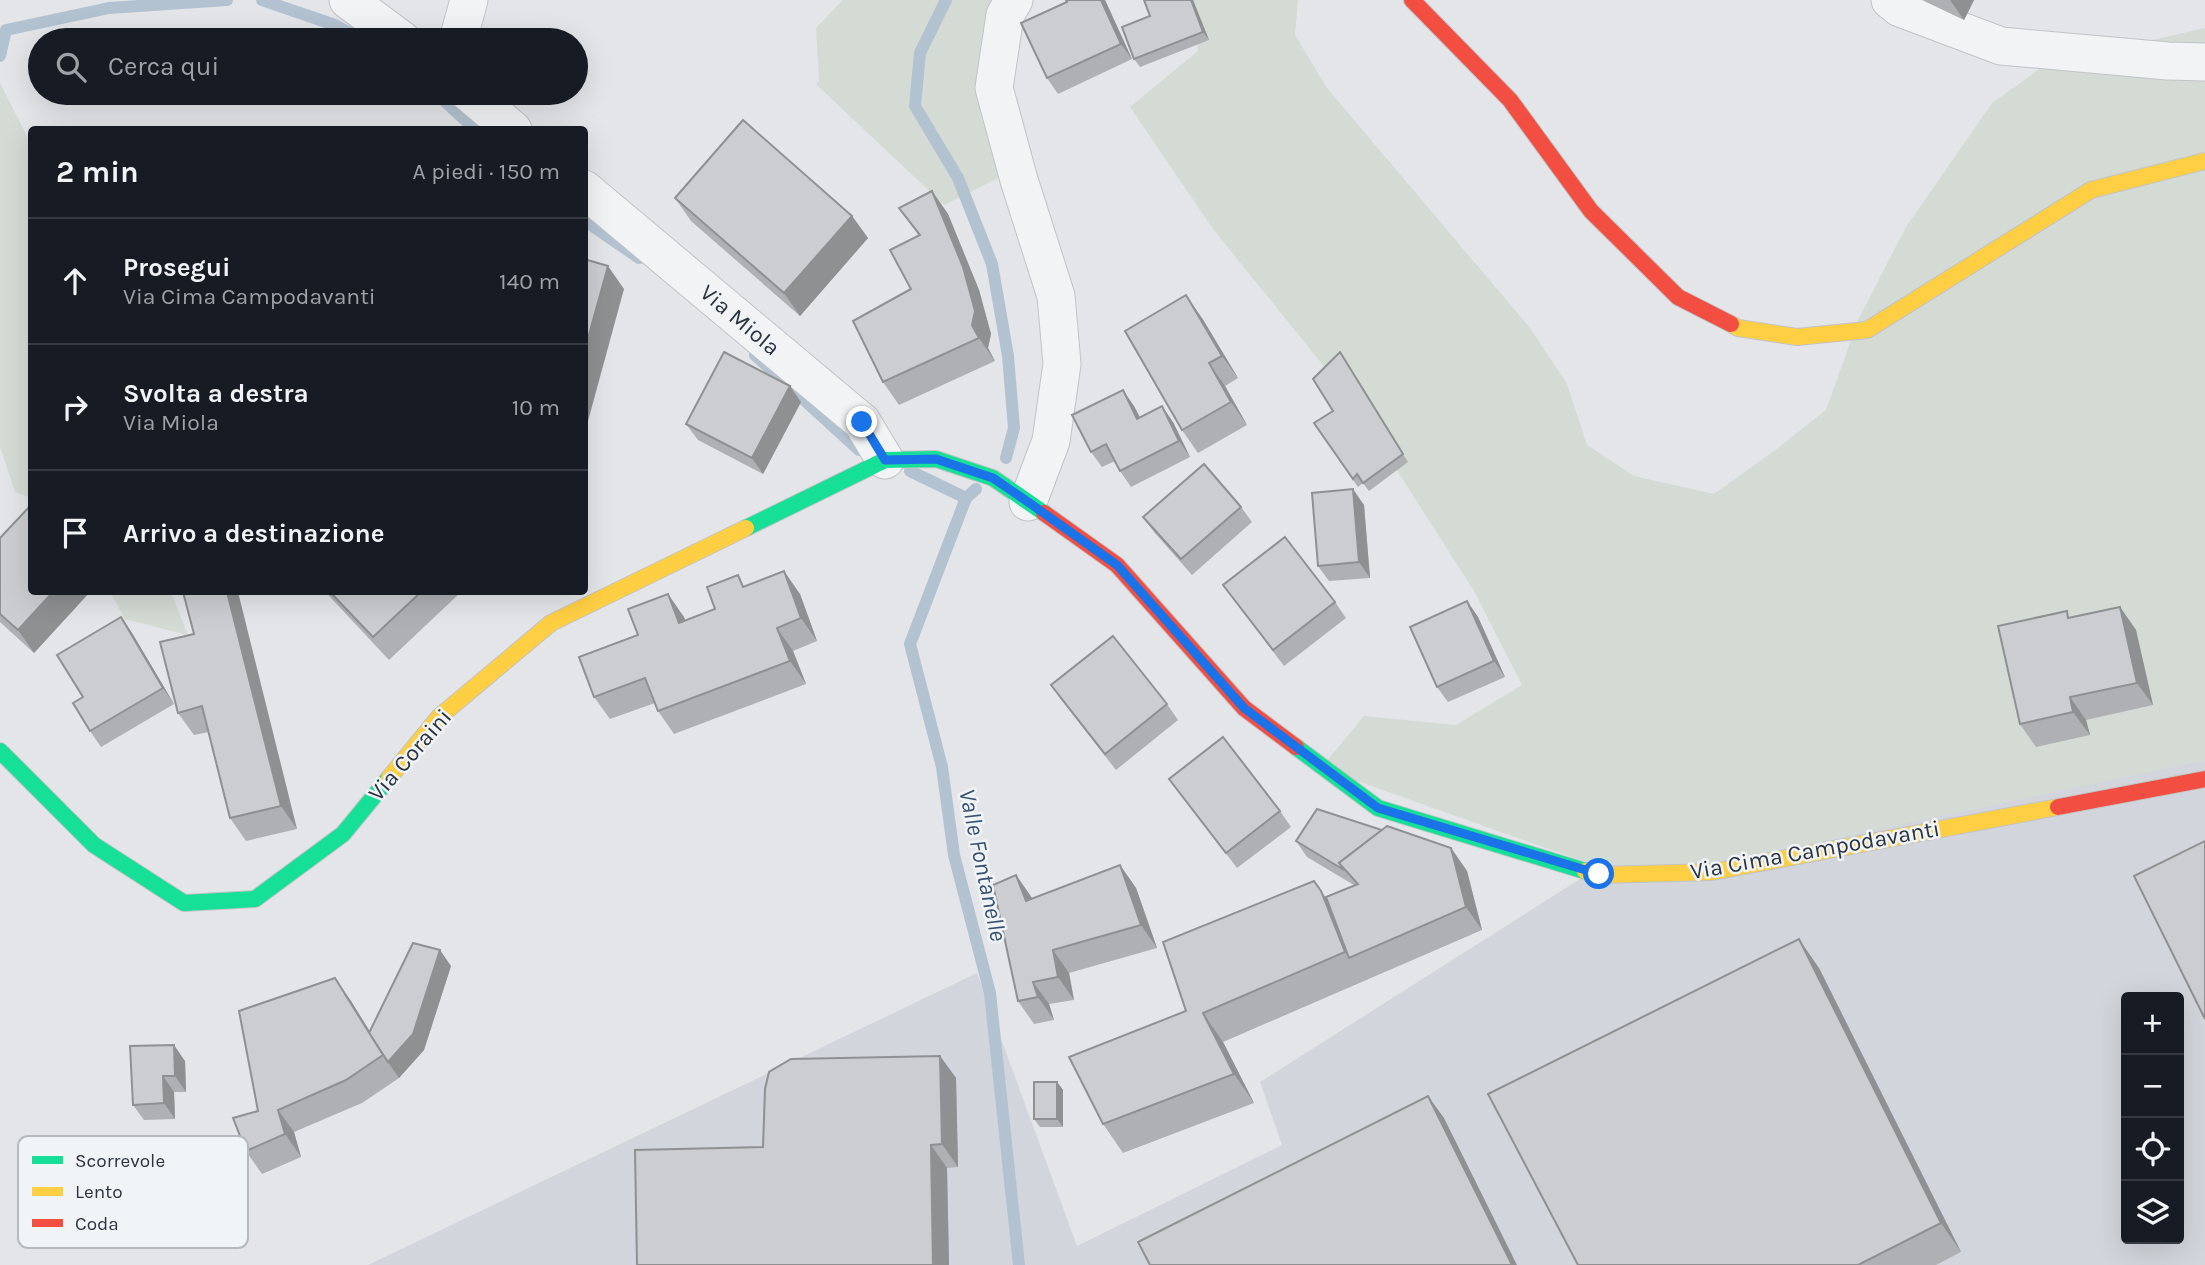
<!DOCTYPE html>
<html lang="it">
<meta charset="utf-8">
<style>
body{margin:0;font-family:Karla,sans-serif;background:#20242c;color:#f1f3f6}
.controls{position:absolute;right:21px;bottom:21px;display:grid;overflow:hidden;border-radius:7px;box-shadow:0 7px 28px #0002}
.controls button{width:63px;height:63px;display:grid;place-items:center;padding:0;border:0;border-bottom:2px solid #363941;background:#171b24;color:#f1f3f6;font:35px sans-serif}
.stop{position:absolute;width:21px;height:21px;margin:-16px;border:5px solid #1a73e8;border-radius:50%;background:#fff}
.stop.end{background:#1a73e8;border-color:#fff;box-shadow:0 2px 7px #0008}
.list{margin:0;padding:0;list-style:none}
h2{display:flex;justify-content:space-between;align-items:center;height:91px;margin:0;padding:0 28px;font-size:30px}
h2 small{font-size:23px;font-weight:400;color:#9ea1a6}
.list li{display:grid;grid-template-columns:46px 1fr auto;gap:21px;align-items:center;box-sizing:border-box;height:126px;padding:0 28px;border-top:2px solid #363941}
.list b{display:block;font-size:26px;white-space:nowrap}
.list p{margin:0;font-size:23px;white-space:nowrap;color:#9ea1a6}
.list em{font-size:23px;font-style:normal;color:#9ea1a6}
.icon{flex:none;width:38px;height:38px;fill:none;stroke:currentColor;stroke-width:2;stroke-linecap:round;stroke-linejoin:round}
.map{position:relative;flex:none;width:2205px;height:1265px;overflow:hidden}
.search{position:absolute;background:#171b24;box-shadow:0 7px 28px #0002;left:28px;top:28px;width:560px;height:77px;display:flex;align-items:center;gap:18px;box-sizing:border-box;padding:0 24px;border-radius:38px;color:#9ea1a6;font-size:26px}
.panel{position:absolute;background:#171b24;box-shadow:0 7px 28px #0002;left:28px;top:126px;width:560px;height:469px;border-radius:7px}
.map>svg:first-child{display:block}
</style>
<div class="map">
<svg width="2205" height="1265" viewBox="0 0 2205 1265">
<rect width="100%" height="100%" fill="#e3e5e8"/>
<!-- built -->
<path fill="#d2d5db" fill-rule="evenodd" d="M2205,760V1265H368L977,973L1077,1246L1282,1145L1260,1082L1599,867L2043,793ZM2126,997H2179V1239H2126Z"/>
<!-- green -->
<g fill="#d4dbd4">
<polygon points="843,0 996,0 1006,174 944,205 816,84 819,81 816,28"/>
<polygon points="1193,0 1298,0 1295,35 1327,88 1530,328 1567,384 1587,445 1634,476 1714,494 1774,451 1826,410 1859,318 1906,227 1992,103 2052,60 2122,47 2205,28 2205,760 1702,867 1599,867 1321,768 1364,716 1456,725 1522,685 1474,591 1356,406 1213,229 1130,107 1198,51"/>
<polygon points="0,83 31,144 31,498 15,492 0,447"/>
<polygon points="110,592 171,592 188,635 125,619"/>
</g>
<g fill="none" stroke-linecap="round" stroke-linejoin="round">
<!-- stream -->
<g stroke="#b3c2d1" stroke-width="12">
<polyline points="262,0 335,25 363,40"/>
<polyline points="946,0 920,53 915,106 958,178 992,264 1008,356 1014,428 1006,458"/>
<polyline points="0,56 6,30 109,8 227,0"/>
<polyline points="436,93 476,130"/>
<polyline points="584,220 639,258"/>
<polyline points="755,355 859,450"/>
<polyline points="910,471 966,498"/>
<polyline points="976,489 966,498 910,644 942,767 954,855 990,993 1019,1265"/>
</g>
<defs>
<g id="street">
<polyline points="348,0 402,40"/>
<polyline points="1014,0 1005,15 994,88 1019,180 1056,296 1062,364 1051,441 1028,502"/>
<polyline points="1890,0 1900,8 2001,46 2168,61 2205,62"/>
<polyline points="458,40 469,0"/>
<polyline points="469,93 513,130"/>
<polyline points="584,189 862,422 885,460"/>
</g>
<g id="fast">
<polyline points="746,528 885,460 936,459 993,478 1044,513"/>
<polyline points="1296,747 1378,808 1585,871"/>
<polyline points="0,751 94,845 184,903 255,899 343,834 389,778"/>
</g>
<g id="slow">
<polyline points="1731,324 1738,328 1797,337 1867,330 2091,190 2205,161"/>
<polyline points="389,778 439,717 551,623 746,528"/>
<polyline points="1585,871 1599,875 1712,872 2058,807"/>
</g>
<g id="jam">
<polyline points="1412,0 1510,100 1591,211 1678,297 1731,324"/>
<polyline points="1044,513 1117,565 1244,708 1296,747"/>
<polyline points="2058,807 2205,779"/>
</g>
</defs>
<!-- street casing -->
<use href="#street" stroke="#c1c3c6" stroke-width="39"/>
<!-- fast casing -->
<use href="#fast" stroke="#c1c3c6" stroke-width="18"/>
<!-- slow casing -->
<use href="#slow" stroke="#c1c3c6" stroke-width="18"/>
<!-- jam casing -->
<use href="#jam" stroke="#c1c3c6" stroke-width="18"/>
<!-- street -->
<use href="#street" stroke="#f2f3f5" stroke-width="37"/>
<!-- fast -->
<use href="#fast" stroke="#16e098" stroke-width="16"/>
<!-- slow -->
<use href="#slow" stroke="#ffcf43" stroke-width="16"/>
<!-- jam -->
<use href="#jam" stroke="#f24e42" stroke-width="16"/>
</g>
<!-- wall -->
<g fill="#afb0b3">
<polygon points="1105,0 1132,59 1058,94 1047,78"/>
<polygon points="1144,0 1193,0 1209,40 1140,67 1134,59 1150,16"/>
<polygon points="1922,0 1974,0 1964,20"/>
<polygon points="932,191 948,214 979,290 991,334 988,348 995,361 899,405 883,382 911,289 919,236 899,208"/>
<polygon points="675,198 852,216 868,238 800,316 691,221"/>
<polygon points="1202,318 1238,378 1225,386 1247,425 1198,453 1182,430"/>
<polygon points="1340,352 1408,462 1369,491 1363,483 1358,487 1314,423 1333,411"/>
<polygon points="801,402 763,474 698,440 686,424"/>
<polygon points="1134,406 1140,417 1173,422 1190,457 1131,487 1120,471 1115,461 1102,467 1091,452"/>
<polygon points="1364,505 1370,578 1329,581 1318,566"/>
<polygon points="1241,507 1252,522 1192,575 1154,532 1143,517"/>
<polygon points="0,538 32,592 87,592 89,593 34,653 0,622"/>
<polygon points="1223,585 1335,602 1346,618 1284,666"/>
<polygon points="746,586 800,594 817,641 793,651 806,684 674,734 658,711 655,703 610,719 594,697 684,617 685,620 715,609"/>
<polygon points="326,592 461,592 389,660 331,598"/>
<polygon points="1467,601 1478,617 1505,677 1448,702 1437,687"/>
<polygon points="2120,607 2136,630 2153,705 2086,720 2090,735 2036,747 2020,724"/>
<polygon points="121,617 132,633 174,704 101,747 90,731 83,697"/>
<polygon points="194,634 297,829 246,841 230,818 209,732 194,735 178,713"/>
<polygon points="1051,685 1167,704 1178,720 1116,770 1062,701"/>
<polygon points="1169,779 1280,811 1291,827 1237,868"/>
<polygon points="1382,830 1451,848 1467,871 1482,930 1223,1042 1254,1103 1123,1153 1103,1124 1186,1011 1326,897 1354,885 1307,857 1296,841"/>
<polygon points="1120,865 1136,888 1157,948 1069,973 1074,1000 1049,1004 1054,1020 1034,1024 1018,1001 1016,875 1032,898"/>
<polygon points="451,966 424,1050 399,1078 362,1103 294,1132 301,1157 262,1174 246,1151 258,1111 351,1001 370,1032"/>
<polygon points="1819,968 1961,1252 1936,1265 1578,1265"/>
<polygon points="130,1046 185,1061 186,1092 174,1092 175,1119 144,1120 133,1105"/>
<polygon points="940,1056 956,1078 958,1167 947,1168 949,1265 637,1265 763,1147"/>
<polygon points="1057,1082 1063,1090 1063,1127 1040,1127 1034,1119"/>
</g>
<!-- shaded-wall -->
<g fill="#8e9092">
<polygon points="1101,0 1105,0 1132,59 1121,44"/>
<polygon points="1191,0 1193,0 1209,40 1203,32"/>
<polygon points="1950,0 1974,0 1964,20"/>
<polygon points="932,191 948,214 979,290 991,334 988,348 995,361 979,338 972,325"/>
<polygon points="852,216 868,238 800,316 784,293"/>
<polygon points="608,266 624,289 585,432 584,353"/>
<polygon points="1186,295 1202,318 1238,378 1222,356"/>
<polygon points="1209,363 1225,386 1247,425 1231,402"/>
<polygon points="790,386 801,402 763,474 752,458"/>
<polygon points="1123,390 1134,406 1148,434 1137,419"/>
<polygon points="1162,406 1173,422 1190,457 1179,441"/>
<polygon points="1353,489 1364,505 1370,578 1359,562"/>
<polygon points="784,571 800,594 817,641 801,618"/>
<polygon points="53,592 87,592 89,593 34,653 18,630"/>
<polygon points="227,592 238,592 297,829 281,806"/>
<polygon points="668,594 684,617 695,646 679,623"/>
<polygon points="1467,601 1478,617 1505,677 1494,661"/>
<polygon points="2120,607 2136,630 2153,705 2137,683"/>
<polygon points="121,617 132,633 174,704 163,688"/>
<polygon points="777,628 793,651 806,684 790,661"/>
<polygon points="2070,697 2086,720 2090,735 2073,712"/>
<polygon points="1451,848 1467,871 1482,930 1466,907"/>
<polygon points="1120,865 1136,888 1157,948 1141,925"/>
<polygon points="1016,875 1032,898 1026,901"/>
<polygon points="1321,891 1342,920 1349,958 1345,952"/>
<polygon points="1799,939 1819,968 1961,1252 1941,1223"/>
<polygon points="440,950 451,966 424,1050 399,1078 383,1055 335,978 351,1001 388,1061"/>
<polygon points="1053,950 1069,973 1074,1000 1058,977"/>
<polygon points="1033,982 1049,1004 1054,1020 1038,997"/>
<polygon points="1203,1013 1223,1042 1254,1103 1234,1074"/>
<polygon points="174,1045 185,1061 186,1092 175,1076"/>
<polygon points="940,1056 956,1078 958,1167 942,1144"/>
<polygon points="163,1076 174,1092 175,1119 164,1103"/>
<polygon points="1057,1082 1063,1090 1063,1127 1057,1119"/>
<polygon points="1428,1096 1444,1118 1517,1265 1512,1265"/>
<polygon points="278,1110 294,1132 301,1157 285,1134"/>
<polygon points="931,1145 947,1168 949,1265 933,1265"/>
</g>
<!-- building -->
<g fill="#cbcdd0" stroke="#8e9092" stroke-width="2">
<polygon points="1066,0 1101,0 1121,44 1047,78 1021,23 1067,2"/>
<polygon points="1144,0 1191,0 1203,32 1134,59 1122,27 1150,16"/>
<polygon points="743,120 852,216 784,293 675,198"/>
<polygon points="932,191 963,267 975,311 972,325 979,338 883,382 853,321 911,289 890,250 920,235 899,208"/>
<polygon points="584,259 608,266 584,353"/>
<polygon points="1186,295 1222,356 1209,363 1231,402 1182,430 1125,331"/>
<polygon points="724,352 790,386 752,458 686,424"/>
<polygon points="1340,352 1403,454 1363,483 1357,474 1353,479 1314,423 1333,411 1313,379"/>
<polygon points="1123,390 1137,419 1162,406 1179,441 1120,471 1106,444 1091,452 1072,415"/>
<polygon points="1204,464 1241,507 1181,559 1143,517"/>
<polygon points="1353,489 1359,562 1318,566 1312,493"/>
<polygon points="32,504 32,592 53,592 18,630 0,614 0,538"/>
<polygon points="1285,537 1335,602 1273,650 1223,585"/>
<polygon points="784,571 801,618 777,628 790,661 658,711 645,678 594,697 579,657 638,635 628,609 668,594 679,623 715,609 707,587 738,575 743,587"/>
<polygon points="183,592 227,592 281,806 230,818 202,706 178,713 160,642 194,634"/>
<polygon points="330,592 421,592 373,637"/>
<polygon points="1467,601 1494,661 1437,687 1410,627"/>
<polygon points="2120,607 2137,683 2070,697 2073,712 2020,724 1998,626 2067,611 2068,618"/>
<polygon points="121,617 163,688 90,731 73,703 83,697 57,655"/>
<polygon points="1113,636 1167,704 1105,754 1051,685"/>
<polygon points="1223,737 1280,811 1226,853 1169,779"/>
<polygon points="1317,809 1382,830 1339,863 1344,870 1296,841"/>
<polygon points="1387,826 1451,848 1466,907 1349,958 1326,897 1358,884 1339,863"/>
<polygon points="2205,841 2205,1019 2134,876"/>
<polygon points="1120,865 1141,925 1053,950 1058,977 1033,982 1038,997 1018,1001 993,885 1016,875 1026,901"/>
<polygon points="1314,881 1321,891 1345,952 1203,1013 1234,1074 1103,1124 1069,1057 1186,1011 1163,942"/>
<polygon points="1799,939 1941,1223 1858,1265 1578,1265 1488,1094"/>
<polygon points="413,943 440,950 413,1034 388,1062 369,1033"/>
<polygon points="335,978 383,1055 346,1080 278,1110 285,1134 246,1151 233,1118 258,1111 239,1011"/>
<polygon points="174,1045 175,1076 163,1076 164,1103 133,1105 130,1046"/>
<polygon points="940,1056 942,1144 931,1145 933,1265 637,1265 635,1150 763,1147 765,1089 769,1072 791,1059"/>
<rect x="1034" y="1082" width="23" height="37"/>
<polygon points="1428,1096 1512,1265 1150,1265 1138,1242"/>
</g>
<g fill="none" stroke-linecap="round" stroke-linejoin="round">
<!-- route -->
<polyline stroke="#1a73e8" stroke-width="9" points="862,422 885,460 936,459 993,478 1028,502 1117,565 1244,708 1378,808 1599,874"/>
</g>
<g text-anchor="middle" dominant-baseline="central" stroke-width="5" stroke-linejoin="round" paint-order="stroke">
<!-- street labels -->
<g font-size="23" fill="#2b3340" stroke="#f1f4f7">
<text transform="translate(740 320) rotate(40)">Via Miola</text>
<text transform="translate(410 755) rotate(-49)">Via Coraini</text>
<text transform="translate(1815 850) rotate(-10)">Via Cima Campodavanti</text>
</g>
<!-- water labels -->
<g font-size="24" font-style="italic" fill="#375371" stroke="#f1f4f7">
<text transform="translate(983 865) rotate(78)">Valle Fontanelle</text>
</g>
</g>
<!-- legend -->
<rect x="18" y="1136" width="230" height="112" rx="10" fill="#f1f4f7" stroke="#b6bac0" stroke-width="2"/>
<rect x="32" y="1156" width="31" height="8" fill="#16e098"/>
<rect x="32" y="1187" width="31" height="9" fill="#ffcf43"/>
<rect x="32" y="1219" width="31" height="8" fill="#f24e42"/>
<g font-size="19" fill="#2b3340">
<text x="75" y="1167">Scorrevole</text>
<text x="75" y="1198">Lento</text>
<text x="75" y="1230">Coda</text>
</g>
</svg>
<div class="controls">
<button>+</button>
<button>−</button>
<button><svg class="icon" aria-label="locate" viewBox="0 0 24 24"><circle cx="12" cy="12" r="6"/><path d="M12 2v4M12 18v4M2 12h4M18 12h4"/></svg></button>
<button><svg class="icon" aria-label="layers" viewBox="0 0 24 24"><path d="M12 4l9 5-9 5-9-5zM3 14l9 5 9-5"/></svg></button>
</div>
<div class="stop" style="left:1599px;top:874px"></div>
<div class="stop end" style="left:862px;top:422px"></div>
<div class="search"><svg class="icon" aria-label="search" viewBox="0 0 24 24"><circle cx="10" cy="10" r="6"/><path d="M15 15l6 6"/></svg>Cerca qui</div>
<section class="panel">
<h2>2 min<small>A piedi · 150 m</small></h2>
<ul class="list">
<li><svg class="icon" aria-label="ahead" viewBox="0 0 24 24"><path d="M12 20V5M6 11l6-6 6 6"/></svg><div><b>Prosegui</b><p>Via Cima Campodavanti</p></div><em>140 m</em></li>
<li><svg class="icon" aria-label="right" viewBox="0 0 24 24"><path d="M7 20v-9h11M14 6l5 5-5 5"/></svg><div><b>Svolta a destra</b><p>Via Miola</p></div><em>10 m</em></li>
<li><svg class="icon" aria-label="arrive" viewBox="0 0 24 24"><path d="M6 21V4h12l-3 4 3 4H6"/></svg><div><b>Arrivo a destinazione</b></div></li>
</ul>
</section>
</div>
